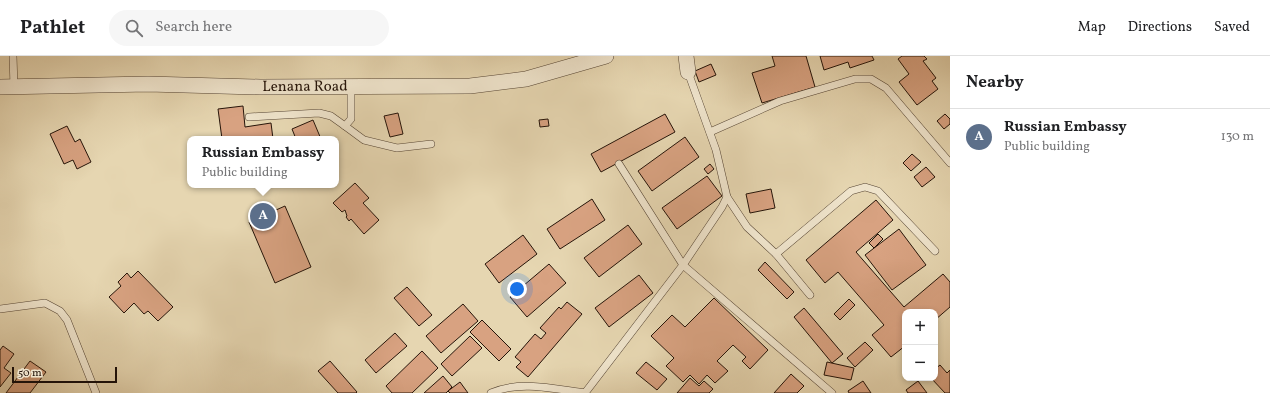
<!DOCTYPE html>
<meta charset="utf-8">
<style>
body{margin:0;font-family:Vollkorn,serif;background:#f6f6f6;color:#202124}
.controls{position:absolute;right:12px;bottom:12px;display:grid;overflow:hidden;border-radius:8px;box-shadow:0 2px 6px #0003}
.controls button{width:36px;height:36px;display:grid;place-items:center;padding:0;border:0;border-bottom:1px solid #e0e0e0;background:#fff;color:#202124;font:20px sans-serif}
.scale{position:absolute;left:12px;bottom:10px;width:105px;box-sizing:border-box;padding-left:4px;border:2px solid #251409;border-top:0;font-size:11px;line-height:14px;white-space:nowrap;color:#251409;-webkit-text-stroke:3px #efe4cc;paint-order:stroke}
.you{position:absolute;left:517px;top:233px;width:14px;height:14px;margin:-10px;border:3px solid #fff;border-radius:50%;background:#1a73e8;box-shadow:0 0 0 6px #1a73e833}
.badge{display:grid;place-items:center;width:26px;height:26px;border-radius:50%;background:#db2777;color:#fff;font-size:13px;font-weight:700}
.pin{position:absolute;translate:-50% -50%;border:2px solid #fff;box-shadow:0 1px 4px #0006}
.popup{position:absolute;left:187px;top:80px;width:152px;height:52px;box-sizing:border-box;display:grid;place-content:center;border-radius:8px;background:#fff;filter:drop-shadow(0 1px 3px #0005);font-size:13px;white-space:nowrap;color:#757577}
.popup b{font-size:15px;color:#202124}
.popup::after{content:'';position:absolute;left:50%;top:100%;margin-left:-8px;border:8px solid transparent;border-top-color:#fff}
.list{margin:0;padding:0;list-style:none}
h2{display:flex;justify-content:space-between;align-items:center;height:52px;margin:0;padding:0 16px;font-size:17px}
h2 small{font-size:13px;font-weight:400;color:#757577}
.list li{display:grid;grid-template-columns:26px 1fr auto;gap:12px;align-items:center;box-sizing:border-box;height:56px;padding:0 16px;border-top:1px solid #e0e0e0}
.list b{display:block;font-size:15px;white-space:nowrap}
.list p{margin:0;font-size:13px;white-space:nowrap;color:#757577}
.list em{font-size:13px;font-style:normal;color:#757577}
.icon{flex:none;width:22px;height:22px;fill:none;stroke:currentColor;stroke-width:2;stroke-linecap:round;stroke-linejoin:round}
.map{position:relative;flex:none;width:950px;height:337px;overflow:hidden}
header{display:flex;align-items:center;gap:24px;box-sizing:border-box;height:56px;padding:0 20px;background:#fff;border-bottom:1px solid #e0e0e0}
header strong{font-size:19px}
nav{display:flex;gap:22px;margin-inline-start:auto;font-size:14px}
.search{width:280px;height:36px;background:#f6f6f6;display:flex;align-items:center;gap:10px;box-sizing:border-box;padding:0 14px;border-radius:22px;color:#757577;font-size:15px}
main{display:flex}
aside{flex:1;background:#fff}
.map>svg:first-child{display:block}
</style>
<header>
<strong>Pathlet</strong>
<div class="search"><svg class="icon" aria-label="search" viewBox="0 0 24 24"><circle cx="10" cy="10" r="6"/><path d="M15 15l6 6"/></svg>Search here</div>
<nav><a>Map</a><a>Directions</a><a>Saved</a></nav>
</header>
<main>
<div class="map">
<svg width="950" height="337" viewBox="0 0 950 337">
<rect width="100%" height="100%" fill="#e6d6b1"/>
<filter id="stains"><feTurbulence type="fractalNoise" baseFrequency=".005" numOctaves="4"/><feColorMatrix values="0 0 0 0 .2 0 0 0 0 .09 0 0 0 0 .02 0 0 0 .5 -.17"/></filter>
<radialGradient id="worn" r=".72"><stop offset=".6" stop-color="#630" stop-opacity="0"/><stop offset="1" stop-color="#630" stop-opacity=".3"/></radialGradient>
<!-- building -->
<g fill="#d8a281" stroke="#251409">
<polygon points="772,0 806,0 815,31 762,47 752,17 775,10"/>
<polygon points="820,0 872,0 874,4 850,12 848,6 824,14"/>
<polygon points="902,0 924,0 927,3 923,5 936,22 932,25 938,33 917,49 899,26 909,18 898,3"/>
<polygon points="711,8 716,19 699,26 695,15"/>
<polygon points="243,50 245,71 271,67 273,83 222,83 218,53"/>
<polygon points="398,57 403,78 390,81 384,60"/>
<polygon points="665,58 675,76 601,116 591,98"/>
<polygon points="945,58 950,63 950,68 944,73 937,65"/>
<polygon points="548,63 549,70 540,71 539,64"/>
<polygon points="313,64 321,83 296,83 292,73"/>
<polygon points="67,70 75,86 80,83 91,106 77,113 73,104 64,108 50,78"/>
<polygon points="685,81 699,101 652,135 638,115"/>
<polygon points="912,98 921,106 911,115 903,107"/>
<polygon points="710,108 714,113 708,118 704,113"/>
<polygon points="926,111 935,121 922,131 914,121"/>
<polygon points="707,120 722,140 677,173 662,152"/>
<polygon points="355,127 369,142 363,147 379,164 364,178 351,163 349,165 346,161 347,160 345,154 342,156 333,147"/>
<polygon points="771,133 775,152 750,157 746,138"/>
<polygon points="592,143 605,164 560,193 547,173"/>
<polygon points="876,144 893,164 856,196 904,251 943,218 950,226 950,251 935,264 935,256 905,256 905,290 891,301 872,279 884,269 838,216 825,227 806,204"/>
<polygon points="285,150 311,211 275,227 249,166"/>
<polygon points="628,169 642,188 599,221 584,202"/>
<polygon points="899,173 926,209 892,234 865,199"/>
<polygon points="878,178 883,183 874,192 869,187"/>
<polygon points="523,179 537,198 499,227 485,208"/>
<polygon points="765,206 794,236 787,243 758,214"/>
<polygon points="549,208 566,227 527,261 510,241"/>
<polygon points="138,215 173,251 158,265 148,255 144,258 134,247 124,257 109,241 121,230 118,226 127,217 131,222"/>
<polygon points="639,219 653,237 609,271 595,252"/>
<polygon points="407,231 432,259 419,270 394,242"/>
<polygon points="714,242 768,294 750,313 742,305 746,301 733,289 717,305 728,315 715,327 707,319 699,328 690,319 683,326 666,310 674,302 651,280 672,259 685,271"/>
<polygon points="849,243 855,249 840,264 834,258"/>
<polygon points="567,246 582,258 528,321 516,311 521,306 515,301 535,278 541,283 546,277 540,272 559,251 561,253"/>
<polygon points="463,248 478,265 441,297 426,280"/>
<polygon points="804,252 843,298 832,307 794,261"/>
<polygon points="482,264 511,293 499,305 470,276"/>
<polygon points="395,277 407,290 376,317 365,304"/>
<polygon points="470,280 482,292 452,320 441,308"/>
<polygon points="865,286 873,294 855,311 847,302"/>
<polygon points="3,290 14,298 4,312 11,317 0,331 0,294"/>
<polygon points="422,295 438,312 412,337 392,337 386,330"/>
<polygon points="30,305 46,316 30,337 6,337"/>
<polygon points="330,305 357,336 356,337 338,337 318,315"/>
<polygon points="646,306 667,323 657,334 636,317"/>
<polygon points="827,306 854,312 851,324 824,319"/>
<polygon points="940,309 947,317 950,314 950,337 945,337 931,322 935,322 935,313"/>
<polygon points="791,318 804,330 797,337 774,337"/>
<polygon points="443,320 452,331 446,337 424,337"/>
<polygon points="690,322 699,330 704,325 713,333 709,337 677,337"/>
<polygon points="863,325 871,337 849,337 848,335"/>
<polygon points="918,325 927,337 908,337 906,334"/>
<polygon points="460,326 468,337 450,337 448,335"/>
</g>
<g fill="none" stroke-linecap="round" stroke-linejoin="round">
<defs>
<g id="service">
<polyline points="13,0 14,31"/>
<polyline points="249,61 319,57 331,60 345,70 351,63 351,31"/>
<polyline points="345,70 364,84 397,92 431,88"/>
<polyline points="710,76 780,45 855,23 871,23 886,32 950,107"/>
<polyline points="619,108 683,209 832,337"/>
<polyline points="727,141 747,171 776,198 810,239"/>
<polyline points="776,198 851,135 865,131 878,135 935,195"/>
<polyline points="0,253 45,247 60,255 67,264 96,337"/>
<path d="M491,337C519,324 555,333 585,337L683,209L722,151L727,141L716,94L688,16"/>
</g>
<g id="minor">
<polyline points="686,0 688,16"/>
<path id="s1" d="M0,31L148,28L260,31L470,30L526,23L606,0"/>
</g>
</defs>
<!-- service casing -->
<use href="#service" stroke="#543" stroke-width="8"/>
<!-- minor casing -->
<use href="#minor" stroke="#543" stroke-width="16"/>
<!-- service -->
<use href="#service" stroke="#efe4cc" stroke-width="7"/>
<!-- minor -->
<use href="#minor" stroke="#efe4cc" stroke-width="15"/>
</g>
<g text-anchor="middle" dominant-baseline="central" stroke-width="3.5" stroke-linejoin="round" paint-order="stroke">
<!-- street labels -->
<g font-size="15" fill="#251409" stroke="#efe4cc">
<text stroke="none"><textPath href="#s1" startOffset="305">Lenana Road</textPath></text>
</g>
</g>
<rect width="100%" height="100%" filter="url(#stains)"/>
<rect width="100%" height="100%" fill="url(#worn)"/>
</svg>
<div class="controls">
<button>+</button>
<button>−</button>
</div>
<div class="scale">50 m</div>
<div class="you"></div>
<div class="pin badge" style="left:263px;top:160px;background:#5c6f8a">A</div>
<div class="popup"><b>Russian Embassy</b>Public building</div>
</div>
<aside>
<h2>Nearby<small></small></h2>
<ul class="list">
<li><span class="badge" style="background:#5c6f8a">A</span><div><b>Russian Embassy</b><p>Public building</p></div><em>130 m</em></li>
</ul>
</aside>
</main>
